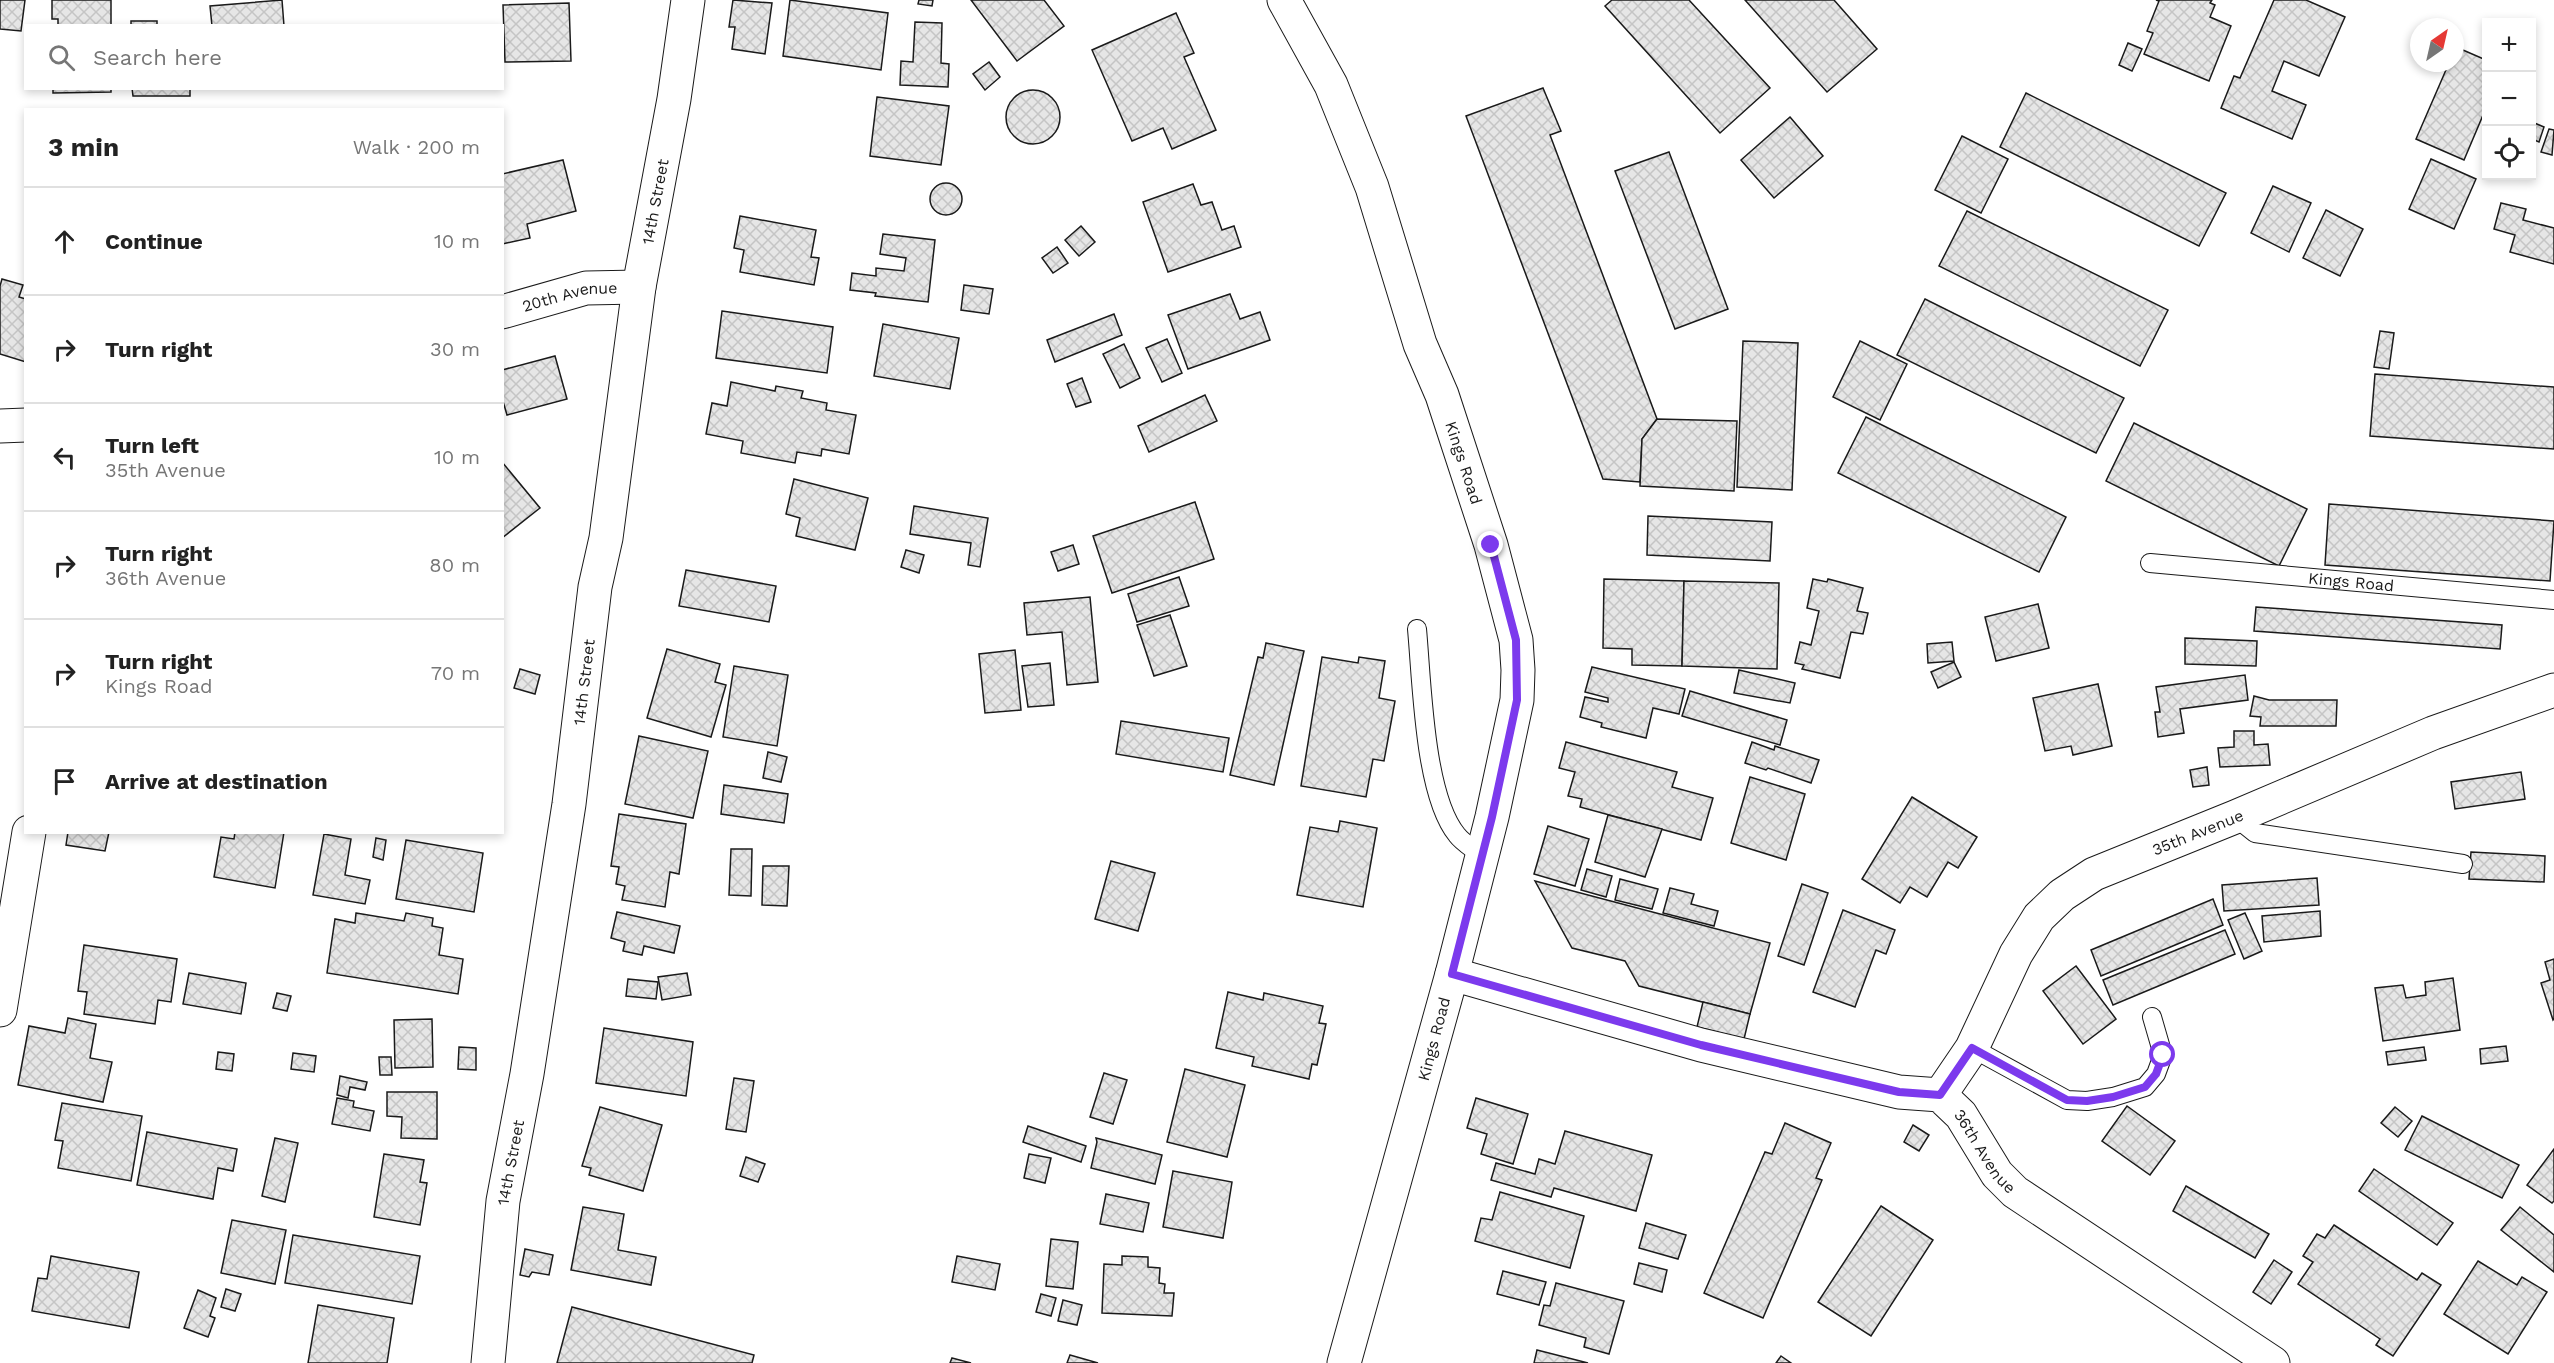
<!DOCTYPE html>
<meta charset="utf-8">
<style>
body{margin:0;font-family:"Work Sans",sans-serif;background:#f6f6f6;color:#222}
.controls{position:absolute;right:18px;top:18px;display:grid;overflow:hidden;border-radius:0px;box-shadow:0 3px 9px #0003}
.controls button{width:54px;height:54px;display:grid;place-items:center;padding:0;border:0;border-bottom:2px solid #e0e0e0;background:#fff;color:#222;font:30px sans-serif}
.compass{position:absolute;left:2410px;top:18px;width:54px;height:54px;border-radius:50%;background:#fff;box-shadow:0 3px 9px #0003;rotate:34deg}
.stop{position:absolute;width:18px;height:18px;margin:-14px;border:4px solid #7c3aed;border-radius:50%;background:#fff}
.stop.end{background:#7c3aed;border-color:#fff;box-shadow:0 2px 6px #0008}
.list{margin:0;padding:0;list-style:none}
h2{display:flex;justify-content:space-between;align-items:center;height:78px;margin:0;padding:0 24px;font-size:26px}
h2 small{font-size:20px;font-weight:400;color:#767676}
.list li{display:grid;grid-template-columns:39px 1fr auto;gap:18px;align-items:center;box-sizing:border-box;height:108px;padding:0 24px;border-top:2px solid #e0e0e0}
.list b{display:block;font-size:22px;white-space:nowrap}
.list p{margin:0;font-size:20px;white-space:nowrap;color:#767676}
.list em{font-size:20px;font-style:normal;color:#767676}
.icon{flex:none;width:33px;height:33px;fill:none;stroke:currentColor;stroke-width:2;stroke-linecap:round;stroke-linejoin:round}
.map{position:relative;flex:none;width:2554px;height:1363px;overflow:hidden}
.search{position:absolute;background:#fff;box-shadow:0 3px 9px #0003;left:24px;top:24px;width:480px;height:66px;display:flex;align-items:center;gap:15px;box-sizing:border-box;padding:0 21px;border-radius:0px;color:#767676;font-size:22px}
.panel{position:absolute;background:#fff;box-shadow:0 3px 9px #0003;left:24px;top:108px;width:480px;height:726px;border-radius:0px}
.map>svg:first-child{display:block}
</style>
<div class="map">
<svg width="2554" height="1363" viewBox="0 0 2554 1363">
<defs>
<pattern id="building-cross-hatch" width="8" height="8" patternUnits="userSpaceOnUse" patternTransform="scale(1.5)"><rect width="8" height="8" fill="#e6e6e6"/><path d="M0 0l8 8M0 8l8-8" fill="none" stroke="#c5c5c5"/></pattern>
</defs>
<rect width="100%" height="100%" fill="#fff"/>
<!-- building -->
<g fill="url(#building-cross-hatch)" stroke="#1a1a1a" stroke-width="1.5">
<polygon points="0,0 25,0 21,31 0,29"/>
<polygon points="52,0 111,0 111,26 58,26 58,19 52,19"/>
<polygon points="282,0 284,26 212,26 210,6"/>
<polygon points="733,0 772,3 765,54 732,49 735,27 729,27"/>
<polygon points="790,0 888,13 881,70 783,56"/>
<polygon points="919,0 933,0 932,6 918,4"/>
<polygon points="971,0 1044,0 1064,26 1017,61"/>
<polygon points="1612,0 1689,0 1770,88 1720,133 1605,6"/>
<polygon points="1745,0 1834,0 1877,49 1827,92"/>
<polygon points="2156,0 2212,0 2210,3 2215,5 2210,17 2231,26 2209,81 2144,54 2153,33 2147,31 2159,1"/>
<polygon points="2274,0 2306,0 2345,17 2319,76 2284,61 2272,91 2306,105 2292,139 2221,108 2234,76 2240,78"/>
<polygon points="569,3 571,61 505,62 503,5"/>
<polygon points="1176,13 1194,53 1184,57 1216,130 1172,149 1163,128 1132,141 1092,50"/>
<rect x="131" y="21" width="26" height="5"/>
<polygon points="915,22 942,23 941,63 949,64 948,87 900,85 901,61 913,62"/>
<polygon points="2128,43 2142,49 2132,71 2119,65"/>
<polygon points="2456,47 2486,60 2486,108 2464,160 2416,139 2449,63 2455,63"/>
<polygon points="989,62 1000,77 985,90 973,74"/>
<polygon points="53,88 111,88 111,92 53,93"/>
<polygon points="132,88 190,88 190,96 133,96"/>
<polygon points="1543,88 1561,131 1550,135 1657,419 1642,439 1640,482 1603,479 1466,116"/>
<circle cx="1033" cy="117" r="27"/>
<polygon points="2026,93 2226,193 2199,246 2000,147"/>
<polygon points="877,97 949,106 941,165 870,156"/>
<polygon points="1790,117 1823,156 1774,198 1741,160"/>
<polygon points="2532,122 2544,127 2539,142 2532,139"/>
<polygon points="2549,129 2554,130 2552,155 2541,152"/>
<polygon points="1962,136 2008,159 1981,213 1935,190"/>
<polygon points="1669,152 1728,309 1675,329 1615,171"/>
<polygon points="2431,159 2476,179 2454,229 2409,209"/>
<polygon points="563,160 576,211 527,224 530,238 502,244 502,174"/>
<circle cx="946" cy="199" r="16"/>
<polygon points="1193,184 1201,205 1212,202 1222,230 1234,226 1241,247 1168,272 1143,202"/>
<polygon points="2273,186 2311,203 2289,252 2251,233"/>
<polygon points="2501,203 2526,209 2523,220 2554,228 2554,264 2510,252 2515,235 2494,229"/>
<polygon points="2326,210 2363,229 2340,276 2303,258"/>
<polygon points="1967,211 2168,310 2140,366 1939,266"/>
<polygon points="740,216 816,230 811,257 819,258 814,285 740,272 744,250 734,248"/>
<polygon points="1081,226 1095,242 1079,256 1065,240"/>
<polygon points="883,234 935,240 928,302 875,296 876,293 850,290 852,273 876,276 876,268 904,271 906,258 880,254"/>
<polygon points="1057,247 1068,263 1053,273 1042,258"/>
<polygon points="2,279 23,285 19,297 26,299 26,362 0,354 0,286"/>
<polygon points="964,285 993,289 989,314 961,310"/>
<polygon points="1230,294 1240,319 1260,312 1270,340 1188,369 1168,315"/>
<polygon points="1925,299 2124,398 2096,453 1897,355"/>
<polygon points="722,311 833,327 827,373 716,358"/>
<polygon points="1114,314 1122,335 1055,362 1047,340"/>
<polygon points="883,324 959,338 950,389 874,376"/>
<polygon points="2380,331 2394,333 2389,369 2374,367"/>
<polygon points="1167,339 1182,373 1162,382 1146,348"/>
<polygon points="1743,341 1798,343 1792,490 1737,487"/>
<polygon points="1860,341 1907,364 1880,420 1833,397"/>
<polygon points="1124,344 1140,378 1120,388 1103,354"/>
<polygon points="555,356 567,399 507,415 502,398 502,370"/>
<polygon points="2375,374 2554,387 2554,449 2370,436"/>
<polygon points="1082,378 1091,402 1076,407 1067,384"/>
<polygon points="731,382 775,391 776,386 803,391 801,398 827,403 826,410 856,415 849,454 822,449 821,456 797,452 795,463 741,453 743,441 706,434 712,403 727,406"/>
<polygon points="1205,395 1217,421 1149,452 1138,426"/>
<polygon points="1866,417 2066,517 2039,572 1838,473"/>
<polygon points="1657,419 1737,421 1734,491 1640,486 1642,439"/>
<polygon points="2134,423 2307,509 2279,566 2106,481"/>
<polygon points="502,462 540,508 502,538"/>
<polygon points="794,479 868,498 855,550 796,536 800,518 786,514"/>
<polygon points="1195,502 1214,559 1112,593 1093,536"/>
<polygon points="2329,504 2554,521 2550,581 2325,565"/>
<polygon points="914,506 988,518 980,567 968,565 971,543 910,534"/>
<polygon points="1648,516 1772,522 1770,561 1647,555"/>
<polygon points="1073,545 1079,564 1058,571 1051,552"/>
<polygon points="906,550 924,555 919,573 901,567"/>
<polygon points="686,570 776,586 769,622 679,606"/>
<polygon points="1179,577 1189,606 1137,622 1128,594"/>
<polygon points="1604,579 1684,581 1682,666 1632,665 1632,649 1603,648"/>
<polygon points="1813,579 1827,582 1828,579 1863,588 1857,611 1868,613 1863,634 1851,632 1840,678 1802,669 1804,665 1795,663 1800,642 1811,645 1819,611 1807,608"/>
<polygon points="1684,581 1779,583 1777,669 1682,666"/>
<polygon points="1090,597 1098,682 1067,685 1062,632 1027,635 1024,603"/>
<polygon points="2038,604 2049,648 1996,661 1985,617"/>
<polygon points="2256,607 2502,625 2500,649 2254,631"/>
<polygon points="1170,615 1187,666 1154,676 1137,625"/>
<polygon points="2185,638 2257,641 2256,666 2185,664"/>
<polygon points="1952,642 1954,661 1928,663 1927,644"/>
<polygon points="1266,643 1304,651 1274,785 1230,775 1258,657 1263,658"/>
<polygon points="667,649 720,664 715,682 726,685 711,737 647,718"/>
<polygon points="1015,650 1021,710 985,713 979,654"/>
<polygon points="1322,657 1358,663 1359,657 1385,661 1379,698 1395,701 1384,761 1373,759 1366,797 1301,786"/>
<polygon points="1954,662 1961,677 1938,688 1931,672"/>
<polygon points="1050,663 1054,705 1028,707 1022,666"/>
<polygon points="734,666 788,675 777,746 723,737"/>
<polygon points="1592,667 1685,689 1679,714 1653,708 1646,738 1601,727 1602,723 1580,717 1585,697 1608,702 1608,698 1585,692"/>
<polygon points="520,669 540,675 535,694 514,688"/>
<polygon points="1739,670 1795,683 1790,703 1734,693"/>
<polygon points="2245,675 2248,700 2180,709 2184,733 2158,737 2155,712 2160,712 2156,687"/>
<polygon points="2098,684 2112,746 2073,755 2071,746 2045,751 2033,698"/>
<polygon points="1690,691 1787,720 1780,745 1682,716"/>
<polygon points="2254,696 2269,700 2337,700 2336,726 2260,726 2261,717 2250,716"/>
<polygon points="1121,721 1229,738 1223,772 1116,754"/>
<polygon points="2234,731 2254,731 2254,745 2268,744 2270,765 2220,767 2218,748 2234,747"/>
<polygon points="639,736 708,751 693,818 625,804"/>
<polygon points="1566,742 1677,772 1672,787 1713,798 1701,840 1580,807 1582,799 1568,796 1575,772 1559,768"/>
<polygon points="1752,742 1774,750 1775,746 1819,760 1811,783 1768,768 1766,770 1745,763"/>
<polygon points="768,752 787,757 781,782 763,778"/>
<polygon points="2207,767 2209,785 2193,787 2190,770"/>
<polygon points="2521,772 2525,799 2455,809 2451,782"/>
<polygon points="1750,777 1805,794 1786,860 1731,843"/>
<polygon points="724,785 788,794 784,823 721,814"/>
<polygon points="1912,797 1977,837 1958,868 1948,862 1927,897 1910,887 1900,903 1862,879"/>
<polygon points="619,814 686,824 679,874 670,872 665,907 622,900 625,886 616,884 619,867 611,866"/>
<polygon points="1608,815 1662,829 1645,877 1595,862"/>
<polygon points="1340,821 1377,828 1363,907 1297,895 1310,827 1338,832"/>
<polygon points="1548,826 1589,839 1575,886 1534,874"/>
<polygon points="68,832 109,832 105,851 66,845"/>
<polygon points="235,832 284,832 275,888 214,877 221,837 234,839"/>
<polygon points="324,834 351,839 345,875 370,880 365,904 313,895"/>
<polygon points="376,838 386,840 383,860 373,857"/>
<polygon points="406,840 483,853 474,912 396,899"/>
<polygon points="731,849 752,849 751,896 729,895"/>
<polygon points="2471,852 2545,856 2544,882 2469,879"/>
<polygon points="1111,861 1155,873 1138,931 1095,919"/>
<polygon points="763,866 789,866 787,906 762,905"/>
<polygon points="1587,869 1612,876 1606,897 1581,890"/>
<polygon points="2317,878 2319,905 2224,911 2222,885"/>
<polygon points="1620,879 1658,889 1652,909 1615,900"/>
<polygon points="1535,881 1770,943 1750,1014 1639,986 1625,961 1572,948"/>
<polygon points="1802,884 1828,893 1804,965 1778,956"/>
<polygon points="1670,888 1694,894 1691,904 1718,911 1714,926 1663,913"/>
<polygon points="2213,899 2223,925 2101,976 2091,950"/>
<polygon points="1843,910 1895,930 1886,954 1876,950 1855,1007 1813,992"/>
<polygon points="2320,911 2321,936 2264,942 2262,916"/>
<polygon points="617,912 680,926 674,953 644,946 642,955 623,951 625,942 611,938"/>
<polygon points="356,913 404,921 406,913 433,918 432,926 443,928 439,955 463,959 458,994 327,973 335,919 355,923"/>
<polygon points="2245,913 2262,951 2244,959 2228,920"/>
<polygon points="2225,930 2235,954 2113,1005 2103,980"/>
<polygon points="84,945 177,959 171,1002 158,1000 155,1024 84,1014 87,992 78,991"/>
<polygon points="2554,959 2554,1019 2553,1020 2541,983 2550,980 2545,962"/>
<polygon points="2076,966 2116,1019 2083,1044 2043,991"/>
<polygon points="189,973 246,983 241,1014 183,1004"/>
<polygon points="687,973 691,995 662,1000 658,977"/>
<polygon points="2453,978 2460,1030 2383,1041 2375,988 2403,985 2406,998 2426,995 2425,982"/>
<polygon points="628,979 658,982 656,999 626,996"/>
<polygon points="1228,992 1263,1000 1264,993 1323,1006 1319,1023 1326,1024 1317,1065 1312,1064 1309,1079 1252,1066 1254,1057 1216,1048"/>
<polygon points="277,993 291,996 287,1011 273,1008"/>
<polygon points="1703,1002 1750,1014 1744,1039 1697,1027"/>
<polygon points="68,1018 96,1024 90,1058 112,1062 103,1102 18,1085 29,1026 65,1033"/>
<polygon points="432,1019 433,1067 395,1068 394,1020"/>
<polygon points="604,1028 693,1042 686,1096 596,1083"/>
<polygon points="2506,1046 2508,1061 2481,1064 2480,1049"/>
<polygon points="459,1047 476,1048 476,1070 458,1069"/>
<polygon points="2424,1047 2426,1060 2388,1065 2386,1052"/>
<polygon points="218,1052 234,1054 232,1071 216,1069"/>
<polygon points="293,1053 316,1056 314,1072 291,1069"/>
<polygon points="379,1057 391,1057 392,1075 380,1075"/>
<polygon points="1185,1069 1245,1085 1227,1157 1167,1142"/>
<polygon points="1104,1073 1127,1080 1113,1124 1090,1117"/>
<polygon points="340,1076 367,1082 365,1090 350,1087 348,1098 337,1095"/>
<polygon points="734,1078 754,1081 746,1132 726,1129"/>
<polygon points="387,1092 437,1092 437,1139 401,1138 402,1117 387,1116"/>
<polygon points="337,1098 354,1101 353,1107 374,1111 370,1131 332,1124"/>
<polygon points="1476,1098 1528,1114 1513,1164 1481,1154 1487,1134 1467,1128"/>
<polygon points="62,1103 142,1116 131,1181 58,1168 63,1141 55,1140"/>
<polygon points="2127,1106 2175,1141 2150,1175 2102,1141"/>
<polygon points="600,1107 662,1125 643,1191 589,1175 591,1168 582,1166"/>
<polygon points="2395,1107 2412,1121 2398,1137 2381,1123"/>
<polygon points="2422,1116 2519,1165 2502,1198 2405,1150"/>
<polygon points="1785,1123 1831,1143 1816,1178 1822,1180 1763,1318 1704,1293 1765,1152 1772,1154"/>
<polygon points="1913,1125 1929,1135 1919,1151 1904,1142"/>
<polygon points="1028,1126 1086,1146 1081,1162 1023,1142"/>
<polygon points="1565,1131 1652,1155 1636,1211 1554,1188 1551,1197 1491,1180 1496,1163 1535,1174 1539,1159 1555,1164"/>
<polygon points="147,1132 237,1149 233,1171 218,1168 213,1199 137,1185"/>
<polygon points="275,1138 298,1143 285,1202 262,1196"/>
<polygon points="1096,1138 1162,1155 1155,1184 1091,1168 1097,1142"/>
<polygon points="2554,1149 2554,1201 2552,1203 2527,1185"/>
<polygon points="384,1154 424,1160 420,1182 427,1183 420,1225 374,1217"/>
<polygon points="1029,1154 1051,1158 1045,1183 1024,1178"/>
<polygon points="746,1157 765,1164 758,1182 740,1176"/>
<polygon points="2374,1169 2453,1223 2437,1245 2359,1191"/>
<polygon points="1173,1171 1232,1182 1223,1238 1163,1227"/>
<polygon points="2186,1186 2269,1234 2255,1258 2173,1211"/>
<polygon points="1500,1192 1584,1216 1570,1268 1475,1241 1481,1218 1492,1220"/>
<polygon points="1106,1194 1149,1203 1143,1232 1100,1224"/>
<polygon points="1881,1206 1933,1240 1871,1336 1818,1302"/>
<polygon points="583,1207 624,1214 618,1250 656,1257 651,1285 571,1270"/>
<polygon points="2520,1207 2554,1235 2554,1272 2501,1230"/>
<polygon points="232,1220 286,1230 275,1284 221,1273"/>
<polygon points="1646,1223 1686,1235 1678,1259 1639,1248"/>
<polygon points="2334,1225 2417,1280 2422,1273 2441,1285 2393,1356 2376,1345 2380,1339 2298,1284 2313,1262 2303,1256 2317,1234 2325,1238"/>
<polygon points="293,1235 420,1256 412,1304 285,1283"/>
<polygon points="1051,1239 1078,1242 1073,1289 1046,1286"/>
<polygon points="525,1249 553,1255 549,1275 532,1272 529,1277 520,1275"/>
<polygon points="51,1256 139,1272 129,1328 32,1311 38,1278 47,1279"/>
<polygon points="957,1256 1000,1264 995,1290 952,1282"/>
<polygon points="1122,1256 1148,1257 1148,1267 1160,1268 1159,1283 1165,1284 1164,1293 1174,1293 1172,1316 1102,1313 1104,1264 1122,1265"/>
<polygon points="2274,1260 2292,1272 2271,1304 2253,1292"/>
<polygon points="2478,1261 2517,1285 2522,1277 2547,1292 2508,1354 2444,1314"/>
<polygon points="1639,1263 1667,1270 1662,1292 1634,1284"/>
<polygon points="1503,1271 1546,1282 1539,1305 1497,1294"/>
<polygon points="1556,1283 1624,1301 1609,1354 1584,1347 1586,1338 1539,1325 1544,1305 1550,1306"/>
<polygon points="226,1289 241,1294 235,1311 221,1307"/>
<polygon points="198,1290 216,1298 210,1316 215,1318 208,1337 184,1328"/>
<polygon points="1041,1294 1056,1298 1051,1316 1036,1312"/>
<polygon points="1063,1300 1082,1305 1077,1325 1058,1321"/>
<polygon points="318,1305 394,1318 387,1363 308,1363"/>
<polygon points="572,1307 754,1355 752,1363 557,1363"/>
<polygon points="1537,1350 1588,1363 1534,1363"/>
<polygon points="1070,1355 1098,1363 1067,1363"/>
<polygon points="1781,1356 1791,1363 1776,1363"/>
<polygon points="952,1358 971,1363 950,1363"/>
</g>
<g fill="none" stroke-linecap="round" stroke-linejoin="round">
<defs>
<g id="service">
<path id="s1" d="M2150,563L2554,600"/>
<path d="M1417,629C1422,682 1424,795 1457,835C1463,843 1474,849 1482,856"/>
<polyline points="2235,817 2255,833 2463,864"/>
<polyline points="1972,1048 2067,1100 2087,1101 2113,1097 2145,1087 2156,1074 2163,1055 2152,1017"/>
</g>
<g id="minor">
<path id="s2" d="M1284,0L1331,85L1372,187L1420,344L1442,395L1491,545L1516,640L1518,670L1517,700L1492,817L1452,974L1344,1363"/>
<path id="s3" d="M502,312L586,288L639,287"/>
<polyline points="0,426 26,425"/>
<path id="s4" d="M1452,974L1701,1045L1899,1092L1940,1095L1961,1115L1997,1174L2015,1192L2273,1363"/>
<polyline points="0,1010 29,832"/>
<path id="s5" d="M1940,1095L1972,1048L2016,954L2039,917L2062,895L2094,874L2235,817L2433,733L2554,690"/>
<path id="s6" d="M488,1363L503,1201L527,1074L569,804L595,587L606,538L639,287L674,99L688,0"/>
</g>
</defs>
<!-- service casing -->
<use href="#service" stroke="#1a1a1a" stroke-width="20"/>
<!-- minor casing -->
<use href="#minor" stroke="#1a1a1a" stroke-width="35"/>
<!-- service -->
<use href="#service" stroke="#fff" stroke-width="18"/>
<!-- minor -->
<use href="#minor" stroke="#fff" stroke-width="33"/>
</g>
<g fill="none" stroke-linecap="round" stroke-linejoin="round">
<!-- route -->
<polyline stroke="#7c3aed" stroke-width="8" points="1491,545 1516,640 1517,700 1492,817 1452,974 1701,1045 1899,1092 1940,1095 1972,1048 2067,1100 2087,1101 2113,1097 2145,1087 2156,1074 2163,1055"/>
</g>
<g text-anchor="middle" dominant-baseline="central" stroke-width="4.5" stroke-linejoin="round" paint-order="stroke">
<!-- street labels -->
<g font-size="16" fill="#1a1a1a" stroke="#fff">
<text stroke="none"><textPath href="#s6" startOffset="1174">14th Street</textPath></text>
<text stroke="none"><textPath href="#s3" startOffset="70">20th Avenue</textPath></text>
<text stroke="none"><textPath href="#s2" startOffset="498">Kings Road</textPath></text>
<text stroke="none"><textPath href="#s1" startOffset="202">Kings Road</textPath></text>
<text stroke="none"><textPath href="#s6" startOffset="688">14th Street</textPath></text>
<text stroke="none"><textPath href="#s5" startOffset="386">35th Avenue</textPath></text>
<text transform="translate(1434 1039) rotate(-75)">Kings Road</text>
<text stroke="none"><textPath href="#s4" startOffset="576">36th Avenue</textPath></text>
<text stroke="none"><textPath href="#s6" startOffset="202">14th Street</textPath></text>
</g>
</g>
</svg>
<div class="controls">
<button>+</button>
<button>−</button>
<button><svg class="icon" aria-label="locate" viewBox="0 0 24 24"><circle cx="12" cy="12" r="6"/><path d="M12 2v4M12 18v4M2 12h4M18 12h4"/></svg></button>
</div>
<svg class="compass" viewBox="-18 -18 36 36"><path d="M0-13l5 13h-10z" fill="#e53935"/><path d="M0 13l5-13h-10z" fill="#767676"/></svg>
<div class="stop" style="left:2163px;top:1055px"></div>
<div class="stop end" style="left:1491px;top:545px"></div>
<div class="search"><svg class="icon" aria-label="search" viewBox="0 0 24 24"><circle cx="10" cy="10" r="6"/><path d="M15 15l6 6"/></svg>Search here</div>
<section class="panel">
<h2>3 min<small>Walk · 200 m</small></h2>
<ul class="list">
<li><svg class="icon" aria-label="ahead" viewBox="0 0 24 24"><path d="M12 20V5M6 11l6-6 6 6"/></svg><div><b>Continue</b></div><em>10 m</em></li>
<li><svg class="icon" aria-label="right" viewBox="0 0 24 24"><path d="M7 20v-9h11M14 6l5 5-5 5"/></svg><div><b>Turn right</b></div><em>30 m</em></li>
<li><svg class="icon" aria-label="left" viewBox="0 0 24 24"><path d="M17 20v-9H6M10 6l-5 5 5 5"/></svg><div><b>Turn left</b><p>35th Avenue</p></div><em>10 m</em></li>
<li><svg class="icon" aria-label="right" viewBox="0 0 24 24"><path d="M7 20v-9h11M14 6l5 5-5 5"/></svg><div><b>Turn right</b><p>36th Avenue</p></div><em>80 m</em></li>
<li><svg class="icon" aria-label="right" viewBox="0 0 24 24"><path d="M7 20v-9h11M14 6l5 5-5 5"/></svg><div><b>Turn right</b><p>Kings Road</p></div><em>70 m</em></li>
<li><svg class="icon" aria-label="arrive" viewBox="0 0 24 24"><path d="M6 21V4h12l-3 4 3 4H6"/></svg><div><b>Arrive at destination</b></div></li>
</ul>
</section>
</div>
